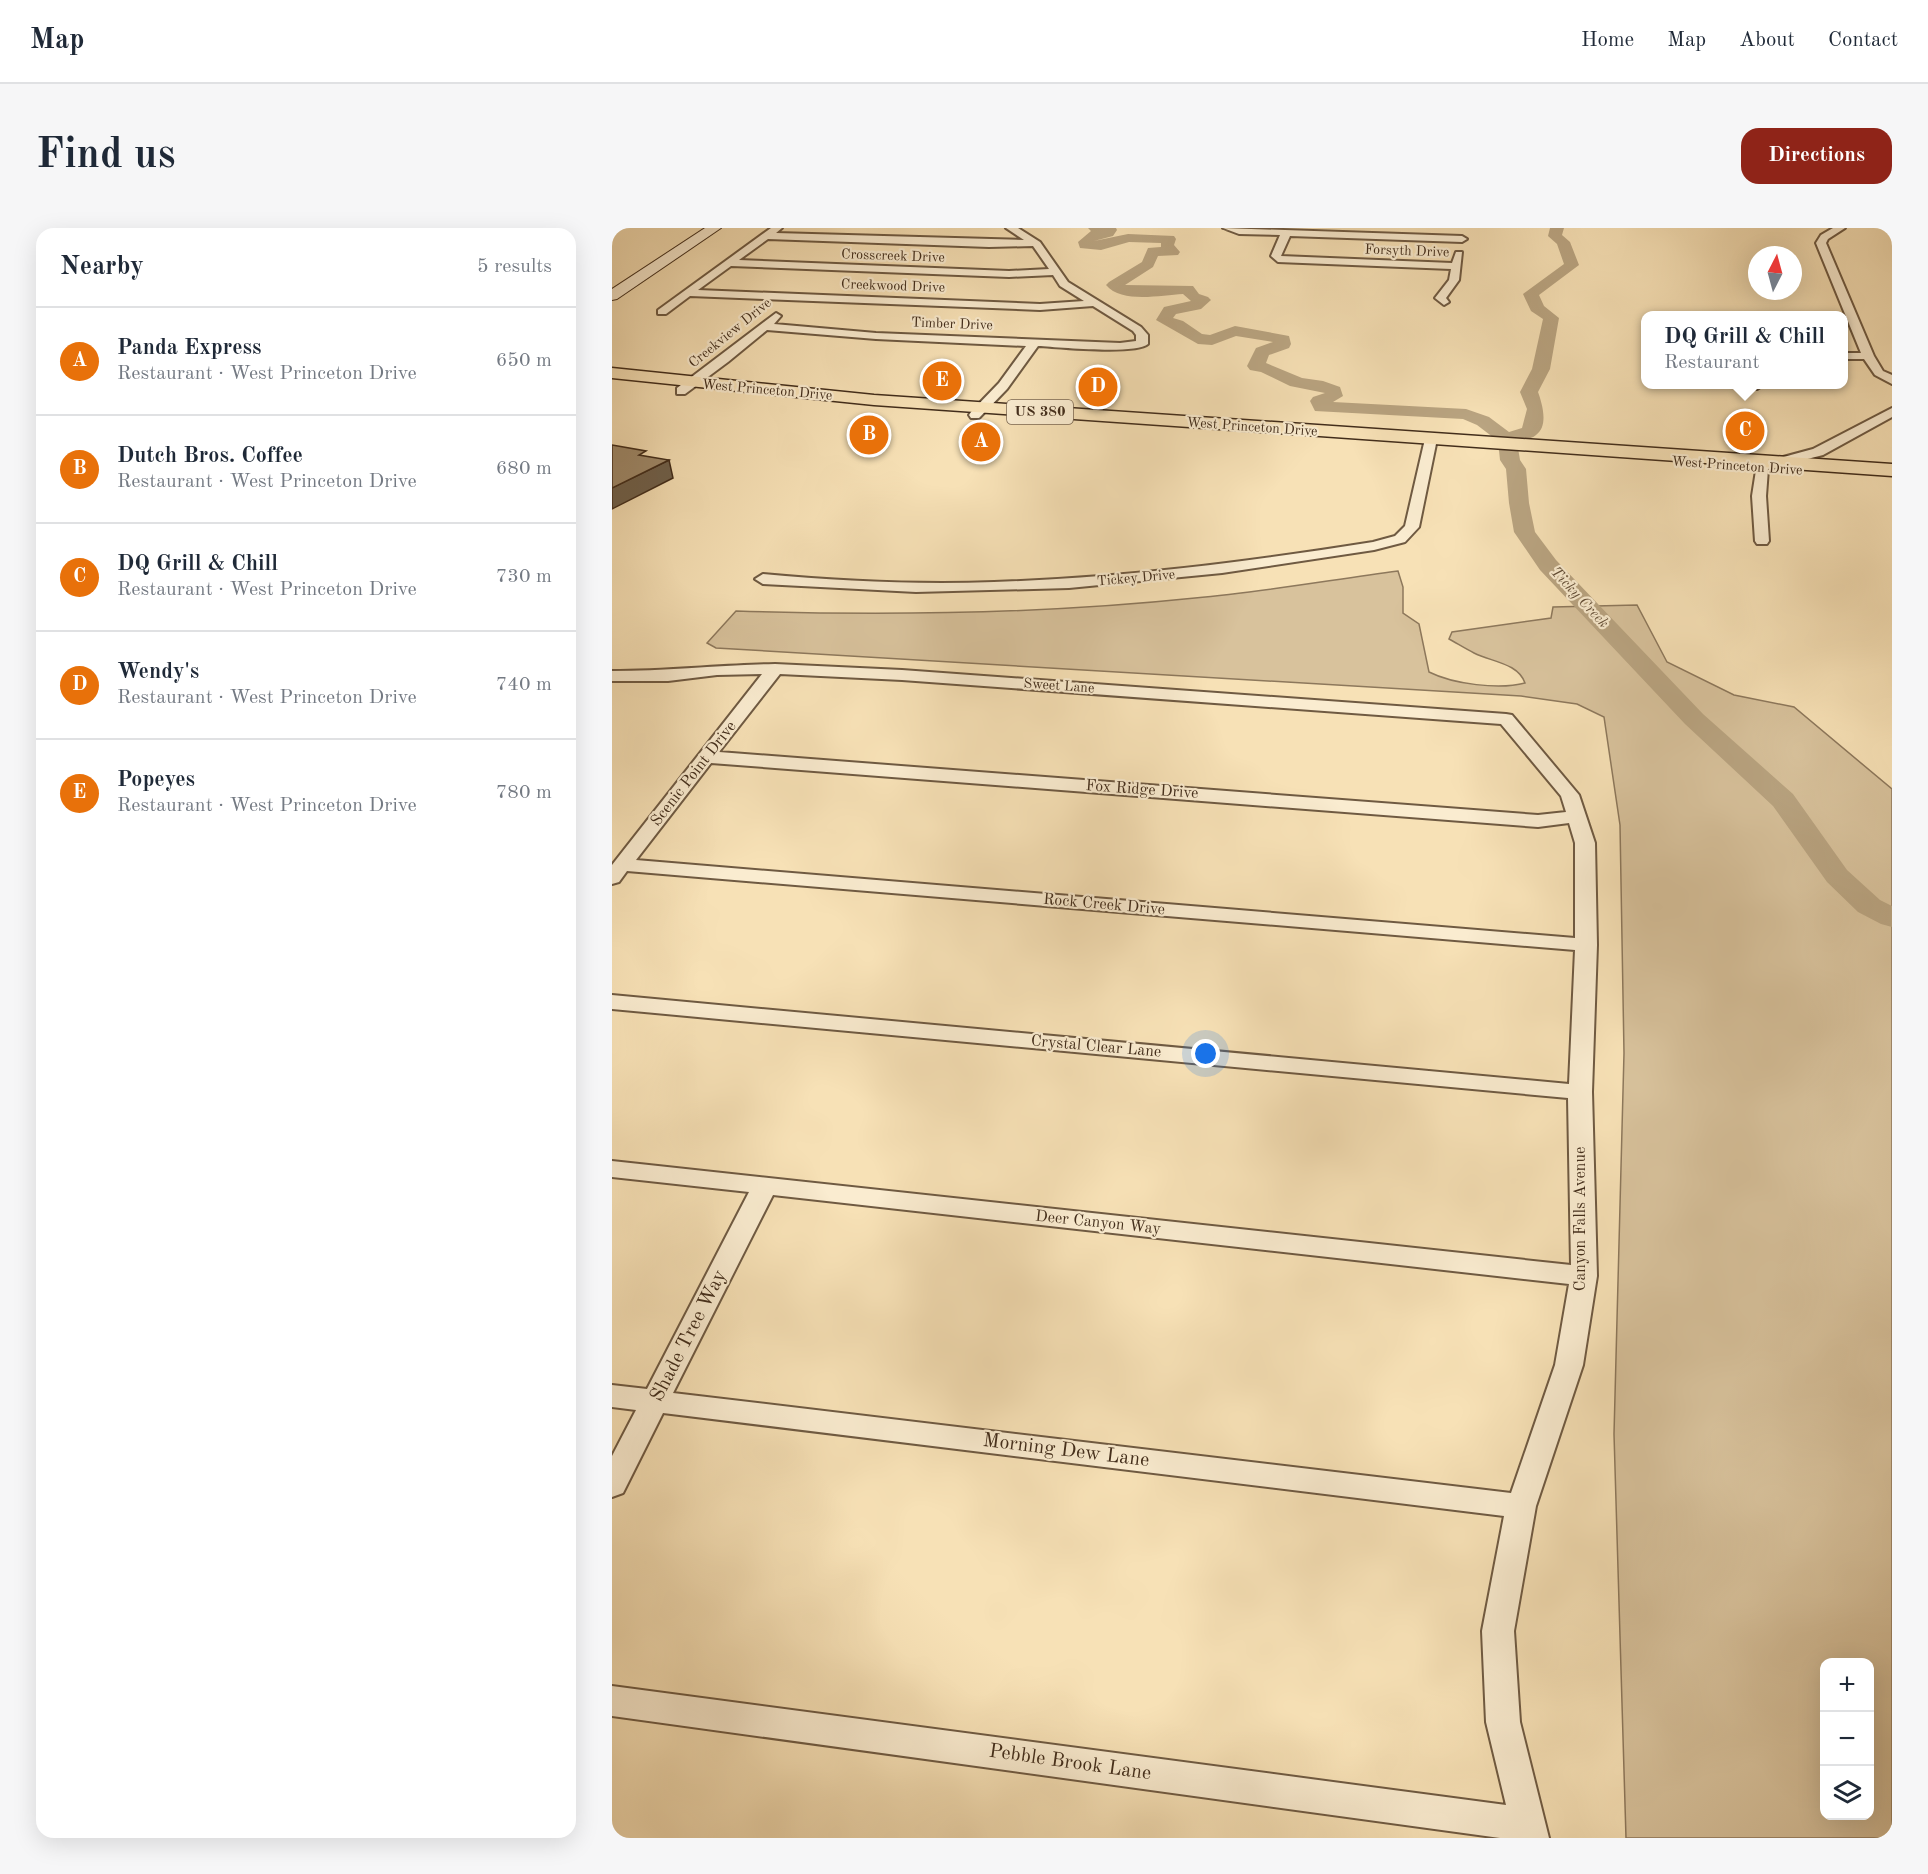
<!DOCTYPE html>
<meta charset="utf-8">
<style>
body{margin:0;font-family:"Old Standard TT",serif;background:#f6f6f7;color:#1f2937}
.controls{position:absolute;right:18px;bottom:18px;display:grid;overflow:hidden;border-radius:12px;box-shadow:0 6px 24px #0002}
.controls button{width:54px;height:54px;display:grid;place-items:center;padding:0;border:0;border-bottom:2px solid #e0e1e3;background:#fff;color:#1f2937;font:30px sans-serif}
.compass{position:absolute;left:1136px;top:18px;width:54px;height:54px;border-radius:50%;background:#fff;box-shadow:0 6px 24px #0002;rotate:6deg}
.you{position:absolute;left:594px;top:826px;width:21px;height:21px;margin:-15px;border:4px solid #fff;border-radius:50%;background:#1a73e8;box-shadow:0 0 0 9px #1a73e833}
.badge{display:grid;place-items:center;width:39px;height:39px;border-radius:50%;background:#8f2418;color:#fff;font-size:20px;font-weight:700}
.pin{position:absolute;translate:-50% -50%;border:3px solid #fff;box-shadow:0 2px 6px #0006}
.popup{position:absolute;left:1029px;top:83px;width:207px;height:78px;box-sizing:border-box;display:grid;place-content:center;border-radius:12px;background:#fff;filter:drop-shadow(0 2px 4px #0005);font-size:20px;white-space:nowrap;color:#747a83}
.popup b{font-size:22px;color:#1f2937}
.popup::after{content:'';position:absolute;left:50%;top:100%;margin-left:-12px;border:12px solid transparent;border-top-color:#fff}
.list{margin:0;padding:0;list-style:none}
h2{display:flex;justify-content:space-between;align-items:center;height:78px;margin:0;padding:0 24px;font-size:26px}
h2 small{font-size:20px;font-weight:400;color:#747a83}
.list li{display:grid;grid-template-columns:39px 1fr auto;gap:18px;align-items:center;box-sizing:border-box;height:108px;padding:0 24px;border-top:2px solid #e0e1e3}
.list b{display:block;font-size:22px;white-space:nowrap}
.list p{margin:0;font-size:20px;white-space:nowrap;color:#747a83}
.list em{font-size:20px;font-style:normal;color:#747a83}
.icon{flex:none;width:33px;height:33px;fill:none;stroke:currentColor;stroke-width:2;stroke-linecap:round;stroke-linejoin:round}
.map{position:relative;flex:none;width:1280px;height:1610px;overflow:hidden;border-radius:18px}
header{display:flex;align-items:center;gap:36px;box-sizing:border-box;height:84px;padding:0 30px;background:#fff;border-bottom:2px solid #e0e1e3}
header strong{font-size:28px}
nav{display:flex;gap:33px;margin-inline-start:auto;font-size:21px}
.intro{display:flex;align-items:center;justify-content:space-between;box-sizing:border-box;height:144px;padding:0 36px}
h1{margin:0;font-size:42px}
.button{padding:15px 27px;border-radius:18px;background:#8f2418;color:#fff;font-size:21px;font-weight:700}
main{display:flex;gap:36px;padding:0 36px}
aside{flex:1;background:#fff;border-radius:18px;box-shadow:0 6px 24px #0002}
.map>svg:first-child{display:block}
</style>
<header>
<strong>Map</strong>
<nav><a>Home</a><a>Map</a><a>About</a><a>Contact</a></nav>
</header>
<div class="intro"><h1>Find us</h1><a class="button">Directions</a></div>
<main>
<aside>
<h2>Nearby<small>5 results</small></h2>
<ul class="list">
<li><span class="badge" style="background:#e8710a">A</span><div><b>Panda Express</b><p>Restaurant · West Princeton Drive</p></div><em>650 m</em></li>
<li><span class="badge" style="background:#e8710a">B</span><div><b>Dutch Bros. Coffee</b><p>Restaurant · West Princeton Drive</p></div><em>680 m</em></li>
<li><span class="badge" style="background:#e8710a">C</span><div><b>DQ Grill &amp; Chill</b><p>Restaurant · West Princeton Drive</p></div><em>730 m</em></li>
<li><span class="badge" style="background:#e8710a">D</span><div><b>Wendy's</b><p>Restaurant · West Princeton Drive</p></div><em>740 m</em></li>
<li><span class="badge" style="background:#e8710a">E</span><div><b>Popeyes</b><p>Restaurant · West Princeton Drive</p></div><em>780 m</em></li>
</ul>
</aside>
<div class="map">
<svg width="1280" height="1610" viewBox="0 0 1280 1610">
<rect width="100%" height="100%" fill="#f7e1b6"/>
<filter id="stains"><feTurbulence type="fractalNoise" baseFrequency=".00333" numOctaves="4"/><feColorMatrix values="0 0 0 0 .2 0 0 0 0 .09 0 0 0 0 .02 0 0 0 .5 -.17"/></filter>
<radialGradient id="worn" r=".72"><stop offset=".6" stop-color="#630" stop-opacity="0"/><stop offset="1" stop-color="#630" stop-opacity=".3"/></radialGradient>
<!-- green -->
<path fill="#d8c29c" stroke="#8d785c" stroke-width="1.5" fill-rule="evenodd" d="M786,343L791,359V385L807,396L817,444C841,456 887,462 913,455C906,435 880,434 862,425C854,421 846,416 837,411L840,404L939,390L941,379L1025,377L1055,434L1122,467L1182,479L1280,561V1610H1014L1002,1206L1012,825L1008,597L992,489L965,476L909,468L104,420L95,415L124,383C277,388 430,386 583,370C651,364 718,352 786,343ZM1258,1434V1588H1212V1434Z"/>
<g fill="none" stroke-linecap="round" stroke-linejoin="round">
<!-- river -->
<path fill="#b9a481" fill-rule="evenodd" d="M476,0H504L505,2L501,8L482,13L516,6L562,8L564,11L562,17L568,24L566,27L546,28L541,39L513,57L581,58L587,66L596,69L599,72L589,81L564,86L561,90L571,93L590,106L598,107L623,98L677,108L679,116L677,120L657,127L654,135L690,150L711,153L728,159L731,168L721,174L854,181L877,189L897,204L910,200L915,181L908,164L920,141L931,91L919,83L911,66L952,36L945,16L936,8L938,0H952L950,7L958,14L967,37L927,67L932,78L947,90L938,141L926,164C930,175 937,198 924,207C920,211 910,212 905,214L908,232L914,241L917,275L923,304L944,332L1091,486L1181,566L1235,642L1268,672L1280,678V699L1269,696L1246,684L1215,654L1161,578L1073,496L928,342L902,304L897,275L894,241L888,232L886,213L865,197L851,191L703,183L698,173L701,169L713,165L678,158L649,144L638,142L635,138L644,120L661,114L624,108L600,117L586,116L544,92L552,79L579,73L571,66C549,67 510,76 494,57L497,54L530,34L536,20L549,19V15L517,14L489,22L468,20L466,14L479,3Z"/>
<defs>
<g id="street">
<path d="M159,0H170L164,5L412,12L394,0H406L428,14L456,54L529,99L536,107V116C523,127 446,119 426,118L395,161L367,190H359L357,187L359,184L387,155L414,118L264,111L155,102L116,134L73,166H65V160L164,85L169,88L162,96L264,105L508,115L524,113V107L521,103L481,78L428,82L78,68L54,86H46V82ZM156,11L377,19L421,18L437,41L397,43L127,32ZM119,38L397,49L441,47L448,58L472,73L428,76L86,62Z"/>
<polygon points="611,0 850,8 855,11 850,14 678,8 669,28 840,35 844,24 850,24 847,52 834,70 837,74 832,77 823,70 837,52 839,41 666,34 659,28 668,7 627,6"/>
<polygon points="1221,0 1233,0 1216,11 1214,15 1262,128 1271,143 1280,147 1280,156 1263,147 1252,131 1232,131 1232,125 1249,125 1204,15 1209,7"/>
<polygon points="1139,156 1151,156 1151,157 1145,161"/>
<polygon points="1280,180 1280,189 1211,227 1156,241 1154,268 1157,313 1155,316 1145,316 1143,313 1140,268 1145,236 1201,221"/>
<path d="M819,207L825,211L807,299L793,314L762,322L610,345L457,360L304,364L151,356L143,351L151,346C228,353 305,357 382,354C510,350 635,334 761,314L783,308L793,298L813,211Z"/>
<path d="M163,436L290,442L894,486L900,487L967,567L983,615L985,717L980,864L985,1048L971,1137L924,1278L902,1403L908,1494L937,1610H888L0,1488V1458L894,1577L874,1494L870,1403L892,1288L51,1185L11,1265L0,1269V1228L24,1182L0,1179V1157L35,1161L137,964L0,949V933L959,1037L956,870L0,781V767L957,856L963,722L15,643L7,654L0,656V637L150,446L105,447L56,453H0V443C55,443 108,437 163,436ZM168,446L290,452L889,496L949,568L954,584L926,587L107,524ZM99,535L926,599L957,595L963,615V710L24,632ZM161,967L957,1056L943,1137L899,1265L61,1165Z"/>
</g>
<polygon id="secondary" points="93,0 109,0 5,71 0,72 0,61"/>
<polygon id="highway" points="0,140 262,167 1280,236 1280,248 262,177 0,150"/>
</defs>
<!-- street casing -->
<use href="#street" stroke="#6f5a42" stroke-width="4"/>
<!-- secondary casing -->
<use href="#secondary" stroke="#422d1b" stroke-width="2"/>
<!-- highway casing -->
<use href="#highway" stroke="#422d1b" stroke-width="3"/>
<!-- street -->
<use href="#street" fill="#faecd0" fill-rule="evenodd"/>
<!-- secondary -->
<use href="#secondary" fill="#faecd0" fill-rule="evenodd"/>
<!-- highway -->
<use href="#highway" fill="#f7e1b6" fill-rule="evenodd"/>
</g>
<!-- shaded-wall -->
<polygon fill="#70614c" stroke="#422d1b" stroke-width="1.5" points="57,232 61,250 0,281 0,260"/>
<!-- building -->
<polygon fill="#a08b6c" stroke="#422d1b" stroke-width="1.5" points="0,217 34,223 27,227 57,232 0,260"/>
<g text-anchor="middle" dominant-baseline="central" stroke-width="4.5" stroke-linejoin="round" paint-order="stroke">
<!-- far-street labels -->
<g font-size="14" fill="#422d1b" stroke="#faecd0">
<text transform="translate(795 23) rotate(2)">Forsyth Drive</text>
<text transform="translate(281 28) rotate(2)">Crosscreek Drive</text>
<text transform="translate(281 58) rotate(2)">Creekwood Drive</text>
<text transform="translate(340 96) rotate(2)">Timber Drive</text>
<text transform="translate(118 105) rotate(-39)">Creekview Drive</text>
<text transform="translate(155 162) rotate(5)">West Princeton Drive</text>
<text transform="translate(640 199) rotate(4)">West Princeton Drive</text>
<text transform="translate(1125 238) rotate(4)">West Princeton Drive</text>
<text transform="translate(524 350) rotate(-5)">Tickey Drive</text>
<text transform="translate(447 458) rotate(4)">Sweet Lane</text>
</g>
<!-- shield labels -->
<rect fill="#faecd0" stroke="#796651" stroke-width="1.5" x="395" y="172" width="66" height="24" rx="4.5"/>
<g font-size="15" font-weight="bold" fill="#422d1b">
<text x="428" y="184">US 380</text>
</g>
<!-- far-water labels -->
<g font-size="15" font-style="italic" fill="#604b34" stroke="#faecd0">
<text transform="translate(967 370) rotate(47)">Ticky Creek</text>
</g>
<!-- street labels -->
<g font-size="16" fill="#422d1b" stroke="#faecd0">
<text transform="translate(82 546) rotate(-52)">Scenic Point Drive</text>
<text transform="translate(530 562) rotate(4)">Fox Ridge Drive</text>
<text transform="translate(492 677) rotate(5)">Rock Creek Drive</text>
<text transform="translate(484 819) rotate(5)">Crystal Clear Lane</text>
<text transform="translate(969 991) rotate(-90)">Canyon Falls Avenue</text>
<text transform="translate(486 995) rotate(6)">Deer Canyon Way</text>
</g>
<!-- near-street labels -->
<g font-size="20" fill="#422d1b" stroke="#faecd0">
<text transform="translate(77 1108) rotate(-63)">Shade Tree Way</text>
<text transform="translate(454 1223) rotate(7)">Morning Dew Lane</text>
<text transform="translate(458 1535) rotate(8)">Pebble Brook Lane</text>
</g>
</g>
<rect width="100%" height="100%" filter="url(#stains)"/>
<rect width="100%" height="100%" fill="url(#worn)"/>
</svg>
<div class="controls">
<button>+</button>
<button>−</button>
<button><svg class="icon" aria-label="layers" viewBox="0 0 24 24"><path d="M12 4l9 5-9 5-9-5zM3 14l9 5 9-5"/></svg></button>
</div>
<svg class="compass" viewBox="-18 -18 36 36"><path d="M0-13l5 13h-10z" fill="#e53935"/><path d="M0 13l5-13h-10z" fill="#747a83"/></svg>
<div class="you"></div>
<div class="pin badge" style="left:369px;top:214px;background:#e8710a">A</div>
<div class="pin badge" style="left:257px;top:207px;background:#e8710a">B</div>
<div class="pin badge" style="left:1133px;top:203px;background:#e8710a">C</div>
<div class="popup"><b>DQ Grill &amp; Chill</b>Restaurant</div>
<div class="pin badge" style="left:486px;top:159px;background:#e8710a">D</div>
<div class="pin badge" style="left:330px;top:153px;background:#e8710a">E</div>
</div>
</main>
